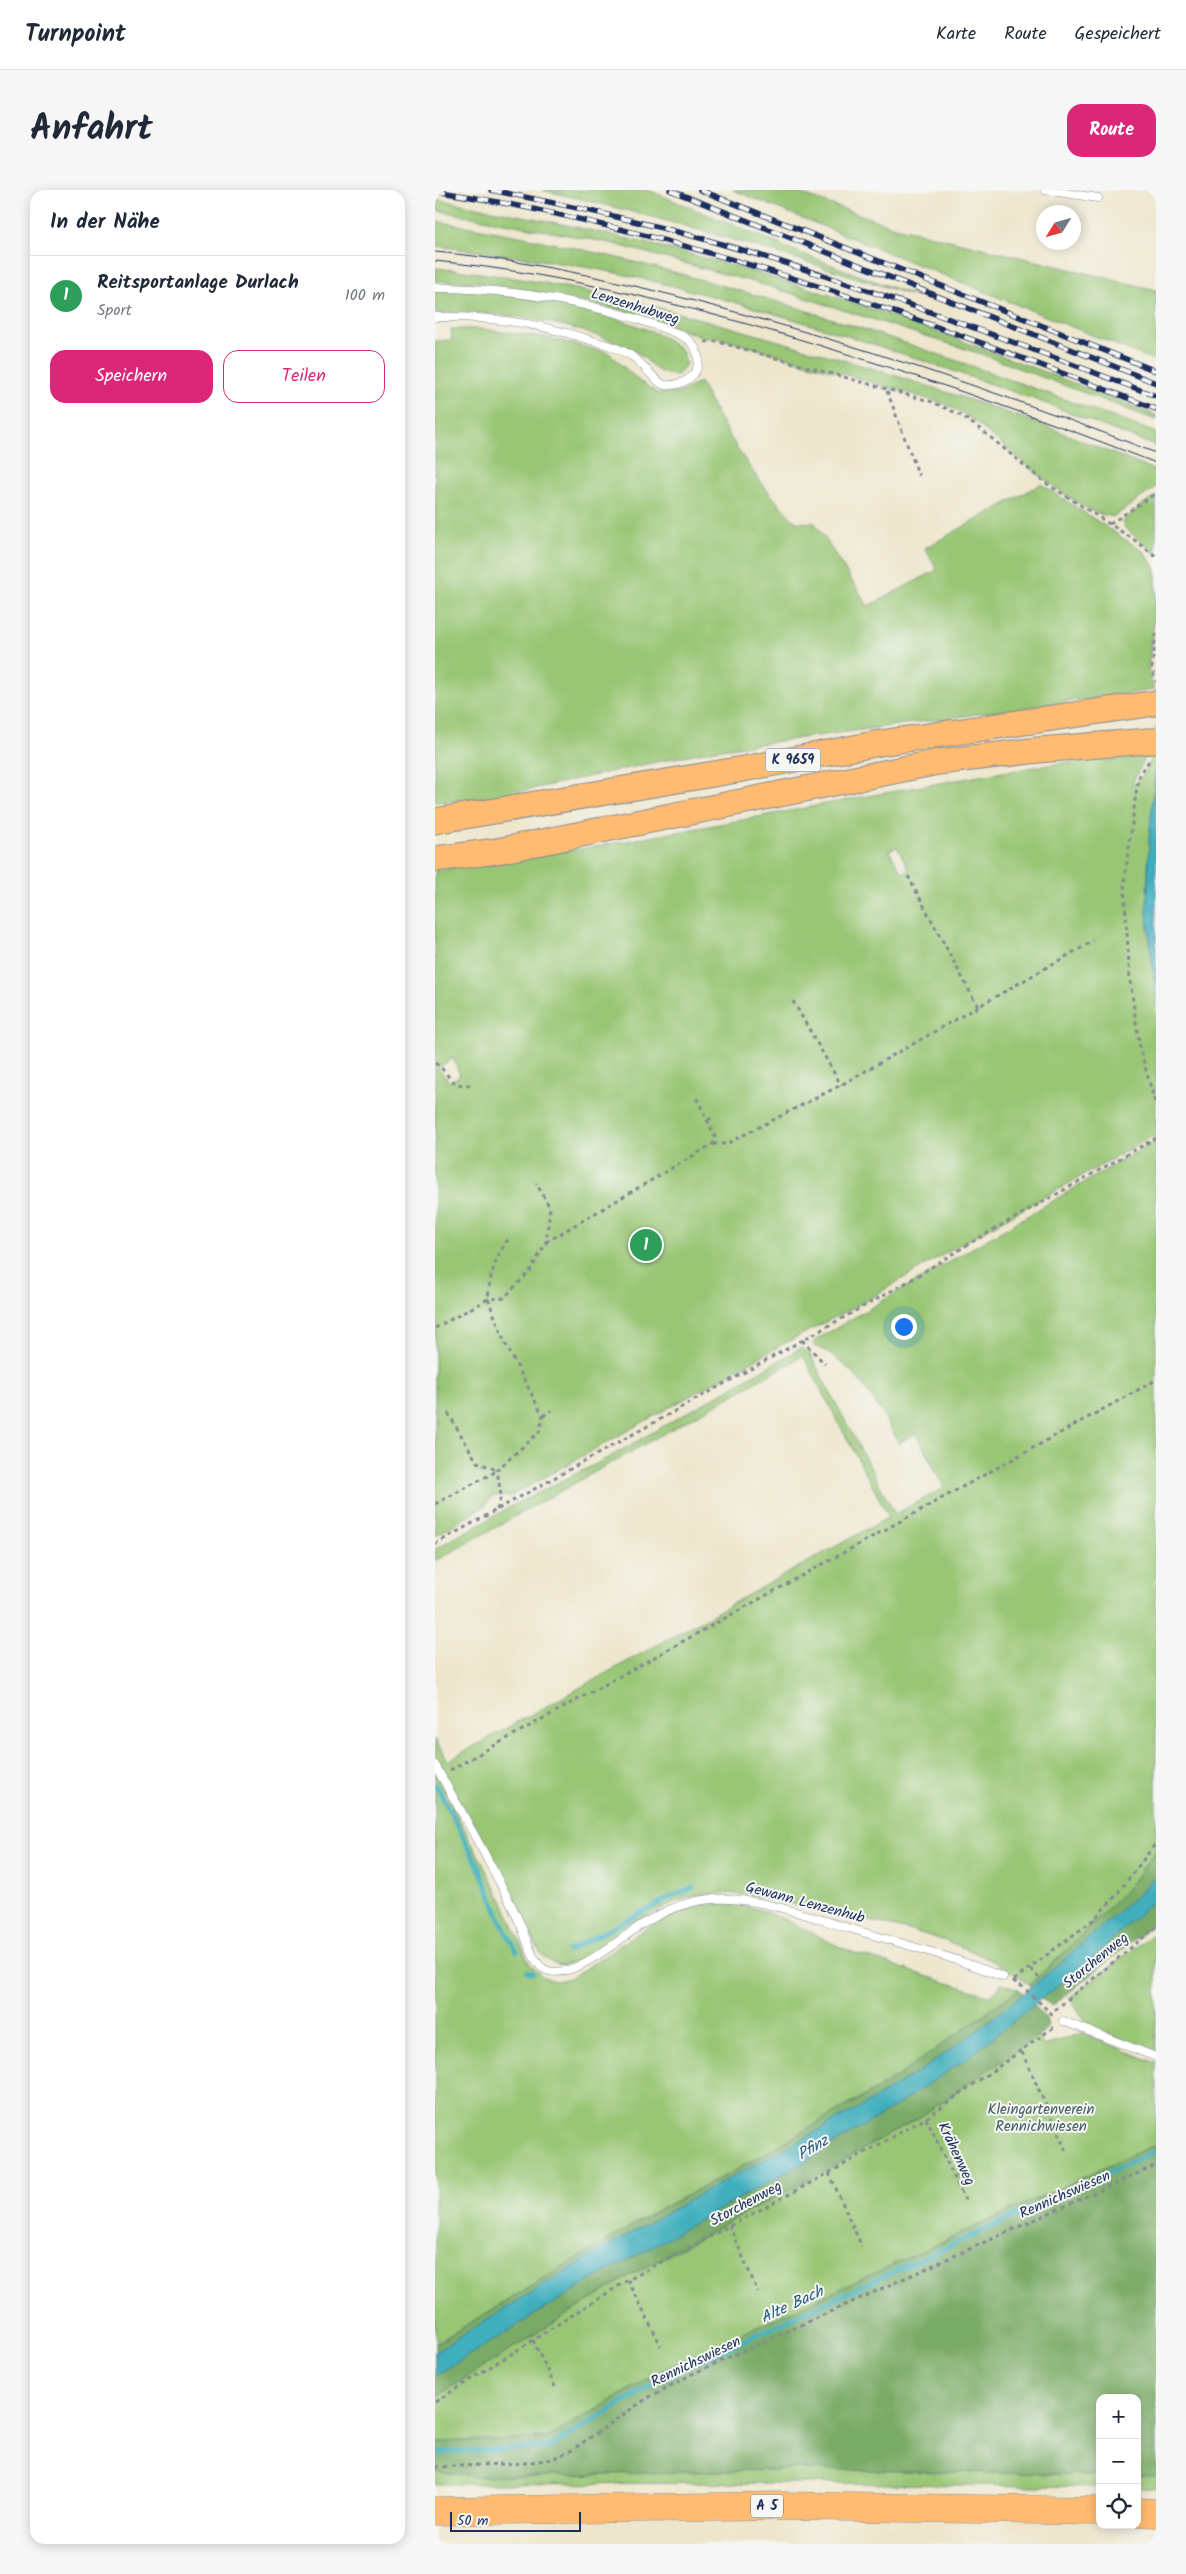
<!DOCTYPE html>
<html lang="de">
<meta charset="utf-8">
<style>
body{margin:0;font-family:Kalam,sans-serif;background:#f6f6f7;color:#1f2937}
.controls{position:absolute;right:15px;bottom:15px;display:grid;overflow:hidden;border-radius:10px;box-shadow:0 2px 12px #0003}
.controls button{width:45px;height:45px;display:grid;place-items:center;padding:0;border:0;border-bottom:1px solid #e0e1e3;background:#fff;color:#1f2937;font:25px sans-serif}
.compass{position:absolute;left:601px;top:15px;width:45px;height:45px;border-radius:50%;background:#fff;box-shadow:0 2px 12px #0003;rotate:233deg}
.scale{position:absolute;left:15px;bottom:12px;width:131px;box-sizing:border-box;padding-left:5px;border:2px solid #1b2f5e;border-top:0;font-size:14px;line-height:18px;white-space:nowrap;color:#1b2f5e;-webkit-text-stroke:4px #f6f6f2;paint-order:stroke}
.you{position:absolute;left:468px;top:1136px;width:18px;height:18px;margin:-12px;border:4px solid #fff;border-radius:50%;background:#1a73e8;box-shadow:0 0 0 8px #1a73e833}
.badge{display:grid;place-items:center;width:32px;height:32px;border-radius:50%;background:#db2777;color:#fff;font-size:16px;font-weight:700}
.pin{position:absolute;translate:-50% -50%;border:2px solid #fff;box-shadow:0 1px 5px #0006}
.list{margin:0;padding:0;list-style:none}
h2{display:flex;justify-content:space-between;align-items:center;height:65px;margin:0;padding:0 20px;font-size:21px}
h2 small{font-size:16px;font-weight:400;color:#747a83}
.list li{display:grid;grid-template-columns:32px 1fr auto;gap:15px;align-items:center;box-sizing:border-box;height:80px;padding:0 20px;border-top:1px solid #e0e1e3}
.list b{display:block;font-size:19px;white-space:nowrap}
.list p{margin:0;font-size:16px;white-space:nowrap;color:#747a83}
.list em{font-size:16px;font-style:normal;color:#747a83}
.actions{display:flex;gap:10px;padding:15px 20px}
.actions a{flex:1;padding:11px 0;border:1px solid #db2777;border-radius:15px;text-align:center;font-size:18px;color:#db2777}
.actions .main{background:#db2777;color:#fff}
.icon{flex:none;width:28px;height:28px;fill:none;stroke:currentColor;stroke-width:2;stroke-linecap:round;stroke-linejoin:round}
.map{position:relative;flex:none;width:721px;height:2354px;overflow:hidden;border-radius:15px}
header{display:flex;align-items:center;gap:30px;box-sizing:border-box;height:70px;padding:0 25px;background:#fff;border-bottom:1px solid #e0e1e3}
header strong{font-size:24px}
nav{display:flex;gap:28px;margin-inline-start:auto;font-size:18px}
.intro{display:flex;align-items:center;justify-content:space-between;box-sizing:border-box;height:120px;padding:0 30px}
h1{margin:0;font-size:35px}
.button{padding:12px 22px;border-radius:15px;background:#db2777;color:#fff;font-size:18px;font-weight:700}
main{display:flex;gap:30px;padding:0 30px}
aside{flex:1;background:#fff;border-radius:15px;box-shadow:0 2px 12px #0003}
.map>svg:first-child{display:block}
</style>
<header>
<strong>Turnpoint</strong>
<nav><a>Karte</a><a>Route</a><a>Gespeichert</a></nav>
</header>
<div class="intro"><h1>Anfahrt</h1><a class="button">Route</a></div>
<main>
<aside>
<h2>In der Nähe<small></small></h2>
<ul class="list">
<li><span class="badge" style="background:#2e9e5b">1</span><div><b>Reitsportanlage Durlach</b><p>Sport</p></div><em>100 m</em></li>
</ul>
<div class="actions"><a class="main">Speichern</a><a>Teilen</a></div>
</aside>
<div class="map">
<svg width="721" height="2354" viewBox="0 0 721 2354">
<rect width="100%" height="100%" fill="#f6f6f2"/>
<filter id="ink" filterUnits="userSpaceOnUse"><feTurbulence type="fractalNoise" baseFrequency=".02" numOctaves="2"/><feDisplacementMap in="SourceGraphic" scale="10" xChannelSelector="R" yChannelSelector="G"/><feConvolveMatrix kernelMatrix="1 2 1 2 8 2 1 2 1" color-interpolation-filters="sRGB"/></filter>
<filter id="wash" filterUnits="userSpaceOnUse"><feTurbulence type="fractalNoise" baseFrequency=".0096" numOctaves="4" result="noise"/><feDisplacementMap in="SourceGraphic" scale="20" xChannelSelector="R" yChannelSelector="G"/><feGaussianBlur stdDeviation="1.12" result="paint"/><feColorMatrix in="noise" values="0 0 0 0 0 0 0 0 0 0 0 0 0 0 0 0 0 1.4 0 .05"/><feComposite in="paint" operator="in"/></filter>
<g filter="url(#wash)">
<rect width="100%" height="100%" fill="#eee6cc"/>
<!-- green -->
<g fill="#99c674" stroke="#5a7a69" fill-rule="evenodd">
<path d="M107,0H213L360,61L482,107C358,67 234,28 107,0Z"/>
<polygon points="298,0 355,0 460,37 721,100 721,171"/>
<path d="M0,9C97,27 193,47 288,73C436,114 579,170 721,225V230L546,164L333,96L175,53L0,20Z"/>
<path d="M0,31C252,71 483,155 721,243V256C684,243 649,228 612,214C480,167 345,121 209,89C140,73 70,65 0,56Z"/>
<path d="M0,78C121,89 238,120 354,154C444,180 535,208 623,241C656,254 688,268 721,281V297L680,326C648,331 565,250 536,229C528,223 519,219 510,214L344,165L284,148L269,147L190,121L91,100L41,92L0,91Z"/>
<path d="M0,101C13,101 26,100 38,101C77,103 228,130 248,163C249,165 250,171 251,174L243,185C218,185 219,173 201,162C191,156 178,151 166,147C112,128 58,121 0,123Z"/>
<path d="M16,139H46L109,147L174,163L204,191L224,204L244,203L265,192C291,243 320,292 361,332L380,333L433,416L502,380L490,358L606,294L709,362L721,379V413L713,478L719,500L272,561L55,608L0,612V151L17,150Z"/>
<polygon points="721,306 721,364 690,338 687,332 708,314"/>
<path d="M721,537C721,597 712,656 712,717C712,746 718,776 721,805V1661L692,1699L633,1759L594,1795C535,1747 451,1735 378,1719C342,1711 304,1699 266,1705C231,1711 201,1732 172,1752C160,1760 148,1771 133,1774C122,1777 113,1771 106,1764L48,1651L0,1566V1549L12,1571L454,1327L368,1166L0,1371V1359L86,1311L169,1270L366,1158L374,1163L460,1324L509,1298L481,1243L464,1253C443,1216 422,1174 380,1156L379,1151L720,951L718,946L531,1051L427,1113L337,1160L76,1306H57L50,1316L0,1346V680C225,653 445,597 669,567L670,571L712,565L696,596C716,585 719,558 721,537ZM462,657L474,679L467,683L454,660ZM18,868L25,885L15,892L3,878Z"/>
<path d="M0,1583L68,1712L94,1773L108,1787L121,1791L135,1788C173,1766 210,1733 252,1719C315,1700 357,1736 412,1760C426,1766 441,1769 455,1774C488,1785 520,1796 553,1805L561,1802L566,1793L584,1799L462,1887L303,1979L225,2019L0,2154Z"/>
<polygon points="721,1742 721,1864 653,1834 634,1808"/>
<polygon points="647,1843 721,1873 721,1954 230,2179 112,2248 0,2252 0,2207 192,2087 389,1981 488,1925 602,1845 609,1856"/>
<polygon points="372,2279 665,2285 665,2297 388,2293 0,2294 0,2281 47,2287"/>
<polygon points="702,2285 721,2286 721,2298 702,2298"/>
</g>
<!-- forest -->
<g fill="#7aab66" stroke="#4a6d62">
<polygon points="721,1661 721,1732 630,1806 618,1816 605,1808 594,1795 633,1759 692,1699"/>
<polygon points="584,1799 611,1828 613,1836 607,1843 488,1925 389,1981 192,2087 0,2207 0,2154 225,2019 303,1979 462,1887"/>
<polygon points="721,1954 721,2286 702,2285 702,2208 665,2208 665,2285 372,2279 47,2287 0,2281 0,2252 112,2248 230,2179"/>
</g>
<!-- water -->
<g fill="#40afbd" stroke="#2e6f8e">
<polygon points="721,578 721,805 712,719 714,648"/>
<path d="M721,1685V1708L660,1766L531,1869L469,1911L368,1973L155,2091L0,2186V2162C86,2109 171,2055 260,2007C335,1966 411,1928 483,1882C564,1829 636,1764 708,1700Z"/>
</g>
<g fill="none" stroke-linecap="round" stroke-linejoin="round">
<!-- stream -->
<g stroke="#40afbd" stroke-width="5">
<polyline points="1,1595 43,1675 69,1738 82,1761"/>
<polyline points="133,1761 240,1705 258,1698"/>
<polyline points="92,1781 98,1783"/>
<polyline points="0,2263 115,2257 232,2186 721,1961"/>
</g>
</g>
</g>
<g filter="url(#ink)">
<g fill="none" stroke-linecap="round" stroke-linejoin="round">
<defs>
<g id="service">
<polyline points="610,0 663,8"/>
<path d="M0,98C77,98 171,114 243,144C276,157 267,198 229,195C216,188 210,175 198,167C185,158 170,154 155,150C104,133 54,126 0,127"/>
<path d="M0,1575C29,1626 59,1678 84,1731C91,1745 96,1773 111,1780C135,1792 186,1748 206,1735C223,1724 243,1715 262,1711C310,1701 371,1726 417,1739C468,1754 519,1767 568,1787"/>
<polyline points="628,1831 721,1867"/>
</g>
<g id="primary">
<polyline points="0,631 308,579 445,553 721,513"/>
<polyline points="0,669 62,661 503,572 604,560 713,551"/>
</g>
<g id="motorway">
<polyline points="0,2321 349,2316 665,2321"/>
<polyline points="702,2322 721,2323"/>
</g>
</defs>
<!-- service casing -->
<use href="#service" stroke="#848a95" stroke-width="9"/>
<!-- primary casing -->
<use href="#primary" stroke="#848a95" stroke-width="27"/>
<!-- motorway casing -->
<use href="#motorway" stroke="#848a95" stroke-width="29"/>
<!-- path -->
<g stroke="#848a95" stroke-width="3" stroke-dasharray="4 4" stroke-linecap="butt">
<polyline points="270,152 280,151 498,212 527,226 549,242 608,291 704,353 721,367"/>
<polyline points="452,201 484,286"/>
<polyline points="675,334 721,303"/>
<polyline points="721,443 717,478 721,492"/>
<polyline points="714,571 705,584 701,603 689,695 695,790 705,859 721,916"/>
<polyline points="473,686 543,817"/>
<polyline points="358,811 406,895"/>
<path d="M0,873C17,884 13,899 39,894"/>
<polyline points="273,930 278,927"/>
<polyline points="278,954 291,954 406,895 658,751"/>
<polyline points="111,1052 278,954 280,946 260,905"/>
<path d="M0,1138L53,1109C55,1085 60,1067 74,1048"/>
<polyline points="367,1150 390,1174"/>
<polyline points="13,1223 42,1272 62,1280"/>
<polyline points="108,1226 117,1220"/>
<polyline points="0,1314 62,1281"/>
<polyline points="62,1320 66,1306 62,1280 104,1242 108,1226 70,1153 53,1109 69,1108 95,1081 111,1053 115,1018 101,993"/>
<polyline points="0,1354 476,1090 535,1053 721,948"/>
<polyline points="15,1580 721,1190"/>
<polyline points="596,1779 605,1789"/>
<polyline points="579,1790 658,1730 679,1708 721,1653"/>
<polyline points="578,1791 588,1797 619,1826"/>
<polyline points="620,1820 721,1737"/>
<polyline points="587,1862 632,1963"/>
<polyline points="491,1928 530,2010"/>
<polyline points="394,1983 427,2057"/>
<polyline points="294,2035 323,2102"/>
<polyline points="193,2090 226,2156"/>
<polyline points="98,2150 120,2197"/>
<polyline points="0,2212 193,2090 394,1983 491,1928 619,1837"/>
<polyline points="0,2277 90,2273 117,2269 137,2260 211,2209 257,2184 721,1975"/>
</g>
<!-- service -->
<use href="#service" stroke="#fff" stroke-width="8"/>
<!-- primary -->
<use href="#primary" stroke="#ffbb71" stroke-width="25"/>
<!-- motorway -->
<use href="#motorway" stroke="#ffbb71" stroke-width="28"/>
<!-- tram -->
<g stroke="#1b2f5e" stroke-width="1">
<path d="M0,62C117,72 230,102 343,134C471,171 597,214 721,263"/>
<path d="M0,71C133,84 262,118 390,157C502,192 612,230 721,273"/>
</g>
<defs>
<g id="rail">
<path d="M56,0C140,17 224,35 307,60C447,102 584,154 721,206"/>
<polyline points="235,0 721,193"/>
<polyline points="265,0 721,181"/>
<path d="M0,1C249,40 487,129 721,219"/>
</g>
</defs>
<!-- rail casing -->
<use href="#rail" stroke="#1b2f5e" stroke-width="5.5"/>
<!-- rail -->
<use href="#rail" stroke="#f6f6f2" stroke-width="4" stroke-dasharray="11" stroke-linecap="butt"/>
<defs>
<polyline id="primary-bridge" points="713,551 721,551"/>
</defs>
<!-- primary-bridge casing -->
<use href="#primary-bridge" stroke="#848a95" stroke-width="27" stroke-linecap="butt"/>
<!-- primary-bridge -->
<use href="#primary-bridge" stroke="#ffbb71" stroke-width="25"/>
</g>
</g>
<g text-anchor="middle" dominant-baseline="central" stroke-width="4" stroke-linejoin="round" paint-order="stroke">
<!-- shield labels -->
<g fill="#f6f6f2" stroke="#5d6b8a" stroke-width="1">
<rect x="330.5" y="558.5" width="55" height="23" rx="4"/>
<rect x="316" y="2304.5" width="32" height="23" rx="4"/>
</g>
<g font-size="14" font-weight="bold" fill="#1b2f5e">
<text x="358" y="570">K 9659</text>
<text x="332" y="2316">A 5</text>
</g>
<!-- street labels -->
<g font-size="15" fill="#1b2f5e" stroke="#f6f6f2">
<text transform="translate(200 117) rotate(17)">Lenzenhubweg</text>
<text transform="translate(370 1713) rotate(15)">Gewann Lenzenhub</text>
<text transform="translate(661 1771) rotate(-39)">Storchenweg</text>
<text transform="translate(521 1964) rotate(65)">Krähenweg</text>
<text transform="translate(630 2005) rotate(-24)">Rennichswiesen</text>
<text transform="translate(311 2014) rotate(-28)">Storchenweg</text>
<text transform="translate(261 2172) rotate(-26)">Rennichswiesen</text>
</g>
<!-- park labels -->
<g font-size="15" fill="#415c65" stroke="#f6f6f2">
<text x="606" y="1920">Kleingartenverein<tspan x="606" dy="17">Rennichwiesen</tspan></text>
</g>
<!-- water labels -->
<g font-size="16" font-style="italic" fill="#285c7f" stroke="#f6f6f2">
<text transform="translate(378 1958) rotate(-31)">Pfinz</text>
<text transform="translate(357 2115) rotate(-25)">Alte Bach</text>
</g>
</g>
</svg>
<div class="controls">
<button>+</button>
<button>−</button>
<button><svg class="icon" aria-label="locate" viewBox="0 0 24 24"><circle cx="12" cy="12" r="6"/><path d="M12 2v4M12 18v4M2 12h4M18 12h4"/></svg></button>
</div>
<svg class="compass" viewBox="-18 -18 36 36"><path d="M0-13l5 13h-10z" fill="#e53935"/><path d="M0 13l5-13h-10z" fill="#747a83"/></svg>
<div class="scale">50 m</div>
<div class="you"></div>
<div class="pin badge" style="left:211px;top:1055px;background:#2e9e5b">1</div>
</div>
</main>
